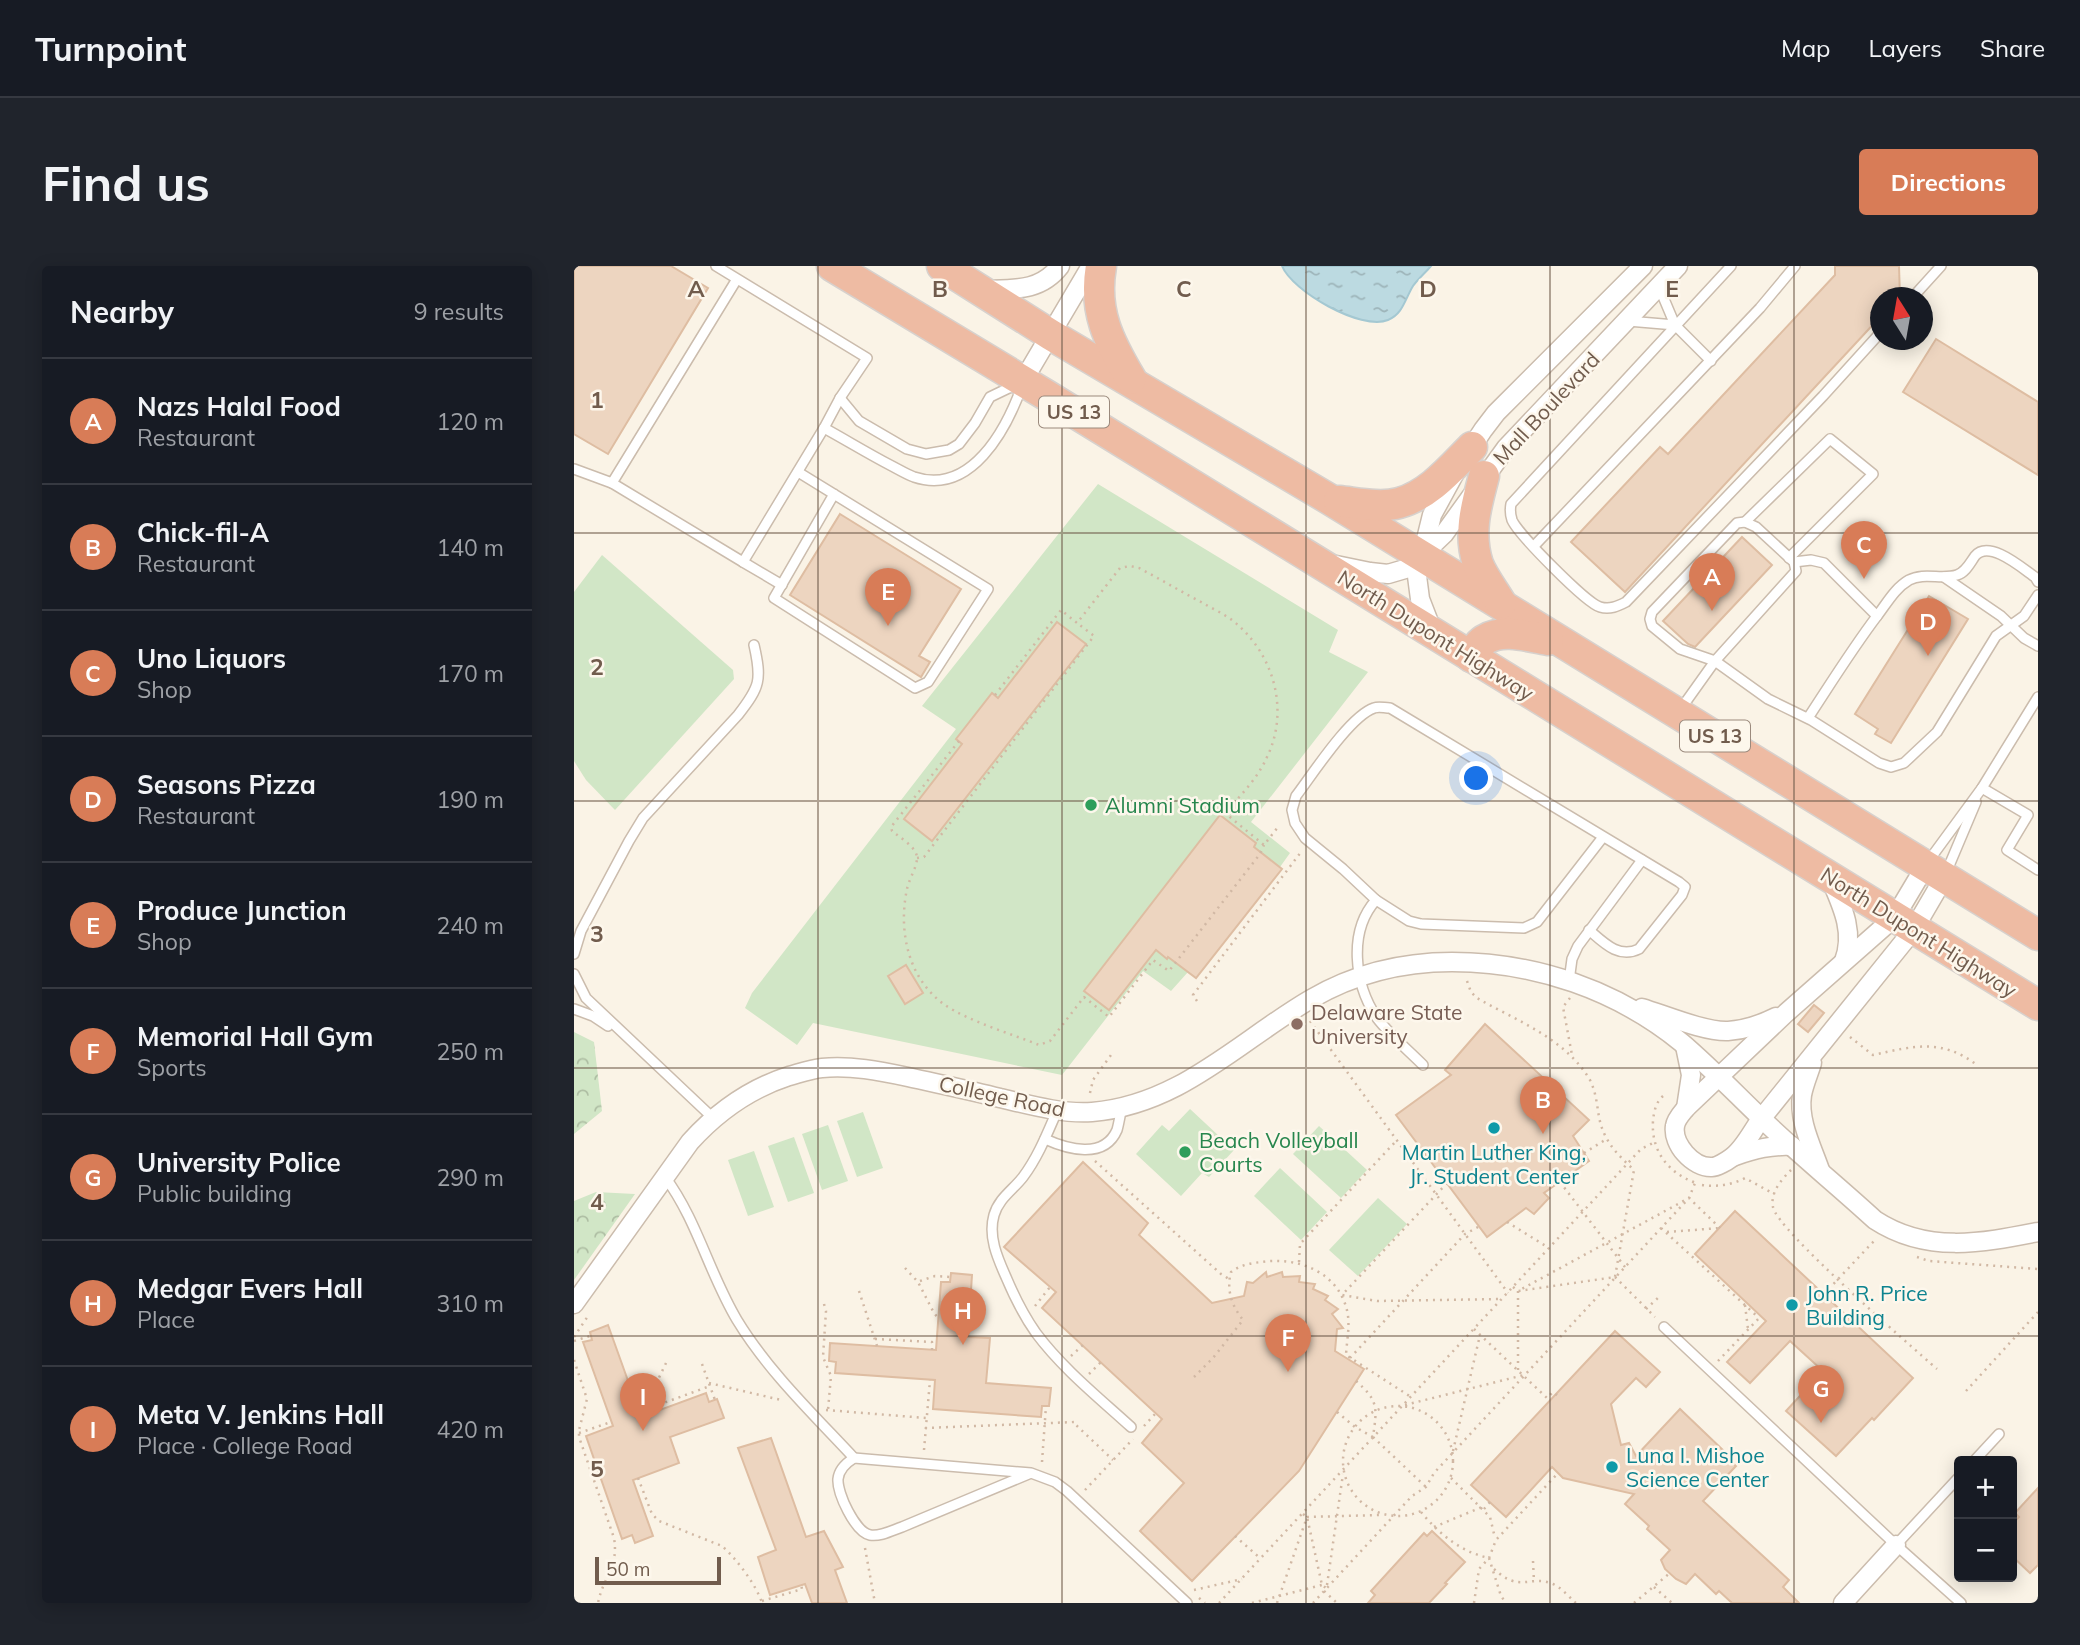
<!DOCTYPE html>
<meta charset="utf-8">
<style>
body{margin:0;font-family:Mulish,sans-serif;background:#20242c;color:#f1f3f6}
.controls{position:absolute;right:21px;bottom:21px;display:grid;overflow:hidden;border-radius:7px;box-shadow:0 4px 18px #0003}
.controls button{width:63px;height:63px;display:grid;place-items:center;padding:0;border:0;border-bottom:2px solid #363941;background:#171b24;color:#f1f3f6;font:35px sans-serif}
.compass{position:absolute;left:1296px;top:21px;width:63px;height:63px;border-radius:50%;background:#171b24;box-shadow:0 4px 18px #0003;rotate:349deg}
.scale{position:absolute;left:21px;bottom:18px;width:126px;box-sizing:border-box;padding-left:7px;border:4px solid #715c4d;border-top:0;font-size:19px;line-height:24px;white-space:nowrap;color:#715c4d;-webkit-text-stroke:5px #fdf7ec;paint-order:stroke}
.you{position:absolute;left:903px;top:513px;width:24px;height:24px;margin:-18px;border:5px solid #fff;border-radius:50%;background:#1a73e8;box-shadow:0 0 0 10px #1a73e833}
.badge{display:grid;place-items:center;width:46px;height:46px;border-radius:50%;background:#d87c57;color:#fff;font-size:23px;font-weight:700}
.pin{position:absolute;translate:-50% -58px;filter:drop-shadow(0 2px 4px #0008)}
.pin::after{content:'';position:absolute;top:37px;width:24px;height:21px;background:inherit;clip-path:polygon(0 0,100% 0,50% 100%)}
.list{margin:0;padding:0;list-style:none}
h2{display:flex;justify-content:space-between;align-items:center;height:91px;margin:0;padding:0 28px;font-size:30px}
h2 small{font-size:23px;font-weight:400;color:#9ea1a6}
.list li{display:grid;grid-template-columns:46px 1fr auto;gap:21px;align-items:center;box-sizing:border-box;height:126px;padding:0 28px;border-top:2px solid #363941}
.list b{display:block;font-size:26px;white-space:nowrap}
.list p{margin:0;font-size:23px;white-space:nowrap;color:#9ea1a6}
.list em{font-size:23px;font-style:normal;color:#9ea1a6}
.map{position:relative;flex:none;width:1464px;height:1337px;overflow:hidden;border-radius:7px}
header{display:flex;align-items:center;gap:42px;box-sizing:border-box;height:98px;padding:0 35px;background:#171b24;border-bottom:2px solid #363941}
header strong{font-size:33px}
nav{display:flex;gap:38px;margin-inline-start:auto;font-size:24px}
.intro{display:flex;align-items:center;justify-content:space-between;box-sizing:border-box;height:168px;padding:0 42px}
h1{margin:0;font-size:49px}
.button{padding:18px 32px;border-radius:7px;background:#d87c57;color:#fff;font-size:24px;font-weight:700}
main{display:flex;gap:42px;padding:0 42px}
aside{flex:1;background:#171b24;border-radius:7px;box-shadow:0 4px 18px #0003}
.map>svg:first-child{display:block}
</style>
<header>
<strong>Turnpoint</strong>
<nav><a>Map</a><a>Layers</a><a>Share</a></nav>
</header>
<div class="intro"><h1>Find us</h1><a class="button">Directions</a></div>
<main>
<aside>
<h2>Nearby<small>9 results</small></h2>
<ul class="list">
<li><span class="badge">A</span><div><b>Nazs Halal Food</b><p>Restaurant</p></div><em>120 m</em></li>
<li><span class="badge">B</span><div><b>Chick-fil-A</b><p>Restaurant</p></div><em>140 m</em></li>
<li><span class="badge">C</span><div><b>Uno Liquors</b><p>Shop</p></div><em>170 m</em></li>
<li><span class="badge">D</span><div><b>Seasons Pizza</b><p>Restaurant</p></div><em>190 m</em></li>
<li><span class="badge">E</span><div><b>Produce Junction</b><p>Shop</p></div><em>240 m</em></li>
<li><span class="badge">F</span><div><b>Memorial Hall Gym</b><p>Sports</p></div><em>250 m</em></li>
<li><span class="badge">G</span><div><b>University Police</b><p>Public building</p></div><em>290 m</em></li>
<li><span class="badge">H</span><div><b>Medgar Evers Hall</b><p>Place</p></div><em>310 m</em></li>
<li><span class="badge">I</span><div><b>Meta V. Jenkins Hall</b><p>Place · College Road</p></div><em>420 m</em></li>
</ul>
</aside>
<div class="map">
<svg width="1464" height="1337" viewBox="0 0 1464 1337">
<defs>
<pattern id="forest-crowns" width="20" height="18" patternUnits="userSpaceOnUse" patternTransform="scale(1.75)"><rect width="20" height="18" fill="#d1e6c6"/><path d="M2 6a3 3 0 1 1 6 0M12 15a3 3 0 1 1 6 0" fill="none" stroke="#aebea3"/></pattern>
<pattern id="water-ripples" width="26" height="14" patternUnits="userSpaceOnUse" patternTransform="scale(1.75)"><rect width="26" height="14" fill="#bcdae1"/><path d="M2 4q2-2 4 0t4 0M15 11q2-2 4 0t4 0" fill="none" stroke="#9db4b9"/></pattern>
</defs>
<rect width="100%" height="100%" fill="#faf3e6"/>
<!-- forest -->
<g fill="url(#forest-crowns)">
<polygon points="0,766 20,776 28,845 0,868"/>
<polygon points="22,926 61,928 0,1014 0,935"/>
</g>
<!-- garden -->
<g fill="#d1e6c6">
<polygon points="524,218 764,364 755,386 794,406 677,556 716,587 706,601 708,603 622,712 614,706 597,725 569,705 488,809 239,757 223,779 171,742 178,727 382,463 348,440"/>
<polygon points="28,289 159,404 160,413 41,544 12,514 0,495 0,326"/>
<polygon points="616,843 660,884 635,911 628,907 607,930 562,888 588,859 595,865"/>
<polygon points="289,846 309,902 283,911 263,855"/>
<polygon points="254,859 274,915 248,924 228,868"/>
<polygon points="745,860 793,904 767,932 719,888"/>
<polygon points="220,871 240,927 214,936 194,880"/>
<polygon points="180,885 200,941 174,950 154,894"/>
<polygon points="706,902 753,946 727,974 680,930"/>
<polygon points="804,932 833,958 784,1010 755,984"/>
</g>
<!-- water -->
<path fill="url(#water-ripples)" stroke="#a4c8d2" stroke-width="2" d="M708,0H857C851,7 844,13 839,20C831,33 829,48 814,54C787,65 718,25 708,0Z"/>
<!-- building -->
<g fill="#edd5c0" stroke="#debda2" stroke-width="2">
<polygon points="0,0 97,0 134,22 34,188 0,168"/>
<polygon points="1261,0 1325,0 1326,32 1306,32 1306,51 1051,326 997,276 1086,181 1094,188 1261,9"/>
<polygon points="1362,73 1464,136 1464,209 1329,126"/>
<polygon points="266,248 387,323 345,390 356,396 347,411 216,329"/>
<polygon points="1168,271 1198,299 1121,381 1114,378 1089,355"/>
<polygon points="1355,330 1394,353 1317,477 1301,468 1304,463 1281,448"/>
<polygon points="483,356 512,378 358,575 330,553 388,478 382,473 418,427 424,432"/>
<polygon points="646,549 682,577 680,581 708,603 622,712 594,691 593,693 582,684 535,744 510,725"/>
<polygon points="332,699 349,727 331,738 314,710"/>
<polygon points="1240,739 1250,747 1234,766 1224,758"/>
<polygon points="911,758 1015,854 999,870 1015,895 970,927 975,932 960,948 952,942 913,971 822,849 877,809 871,804"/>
<polygon points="509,896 574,957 565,969 638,1037 670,1030 673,1016 679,1017 692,1006 693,1011 708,1006 709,1011 726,1010 725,1016 741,1018 739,1023 754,1030 751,1034 764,1043 758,1048 769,1062 763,1063 761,1085 790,1103 725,1205 618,1315 566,1265 610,1217 568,1177 588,1153 468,1042 482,1026 430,981"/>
<polygon points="1161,945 1339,1112 1300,1154 1298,1152 1262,1190 1212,1145 1249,1105 1216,1075 1176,1117 1153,1096 1192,1055 1121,988"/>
<polygon points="377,1007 398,1009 394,1071 416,1072 412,1117 477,1122 475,1140 468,1140 467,1151 359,1143 361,1114 261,1107 262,1096 255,1095 256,1077 362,1084 367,1016 376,1016"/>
<polygon points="34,1059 67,1151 132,1127 135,1136 143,1133 150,1152 96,1171 105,1197 59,1214 79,1270 61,1277 58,1269 48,1273 12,1170 39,1160 9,1076 18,1074 16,1066"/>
<polygon points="1041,1065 1086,1106 1072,1121 1062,1112 1037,1138 1047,1179 1055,1177 1062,1190 1106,1143 1151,1186 1149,1188 1162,1200 1129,1235 1215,1314 1209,1321 1225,1337 1158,1337 1145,1325 1142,1328 1121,1308 1112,1318 1102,1313 1091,1303 1087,1294 1096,1284 1073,1263 1075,1260 1051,1238 1060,1228 989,1212 978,1201 932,1251 897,1219"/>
<polygon points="197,1172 232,1271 250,1265 269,1301 261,1304 273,1337 238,1337 231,1318 196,1329 184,1291 202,1284 164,1182"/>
<polygon points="1464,1222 1464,1299 1456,1307 1438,1290 1438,1258 1445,1251 1441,1247"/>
<polygon points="858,1265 891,1296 871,1317 873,1318 855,1337 794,1337 801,1329 797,1325 850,1267 853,1270"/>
</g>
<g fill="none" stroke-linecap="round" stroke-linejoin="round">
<defs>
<g id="lane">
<polyline points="142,0 293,92 266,132 250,162 169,296 38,217 163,13"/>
<path d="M1157,0L937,238C936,243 936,248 938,254C944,268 1012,337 1026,341C1036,344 1044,340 1052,336L1249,130L1307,66"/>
<polyline points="1338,32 1367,0"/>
<polyline points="1054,55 1101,59 1085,21"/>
<polyline points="1101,59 1137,95"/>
<polyline points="266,132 285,155 333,183 352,188 375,184 385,178 401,157 416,131 441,119"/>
<path d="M250,162C272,174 293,187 316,199C324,203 332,208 340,211C397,230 432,164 448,120"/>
<polyline points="0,203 38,217"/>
<polyline points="224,206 414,323 354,416 341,422 200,332 260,228"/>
<polyline points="1171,256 1256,173 1299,208 1215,292"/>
<polyline points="960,280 1186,42 1221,0"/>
<polyline points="169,296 208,319"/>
<polyline points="1220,296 1237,294 1250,297 1303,350"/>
<polyline points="1370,311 1427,350 1450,372 1464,380"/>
<polyline points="1106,444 1141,395 1222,305 1220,296 1182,261 1171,256 1163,257 1078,346 1076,353 1078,360 1106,383 1141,395 1194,433 1237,454 1305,497 1317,501 1330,497 1363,466 1422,370 1450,350 1464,329"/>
<path d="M1234,452C1257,417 1278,383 1303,350C1313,337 1321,322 1335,314C1350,306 1368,314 1383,309C1392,306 1396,297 1401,290C1415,273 1448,302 1461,311L1464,316"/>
<polyline points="1408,522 1454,549 1433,584 1464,604"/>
<polyline points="1353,597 1408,522 1464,431"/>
<polyline points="1372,607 1402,536"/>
<path d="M802,634L769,603L731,572L721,557L718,544L722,530C738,509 776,450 800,442C805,440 810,442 816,442L1105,616L1111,621L1108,629L1065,683C1045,693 1030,677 1015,664"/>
<path d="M0,688L7,665L55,575L69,552L164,449C186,421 188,414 180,379"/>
<polyline points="0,708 12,732 139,852"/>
<polyline points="995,715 998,693 1004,680 1068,594"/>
<polyline points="0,743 19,750 34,760"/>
<path d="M849,799C834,784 816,769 803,752C780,718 774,665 802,634L835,655L847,658L950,662L963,656L1029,571"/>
<path d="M483,845C473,868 464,891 449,911C439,924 425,932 420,949C414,970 423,991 432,1011C440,1030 450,1050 462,1067C488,1102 524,1131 557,1161"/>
<path d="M471,873C493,883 530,894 543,864C545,857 546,849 548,841"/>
<path d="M91,911C123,954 135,1007 163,1054C194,1105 239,1148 280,1192"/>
<polyline points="1090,1061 1322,1279 1387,1337"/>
<polyline points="1400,1195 1425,1168"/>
<path d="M457,1207L328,1261C319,1264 306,1271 296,1269C281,1266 263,1227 264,1213C265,1203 272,1197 280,1192L457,1207L481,1216L493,1225L613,1337"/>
<polyline points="1322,1279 1385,1211"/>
</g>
<g id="street">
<path d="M409,24C439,23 466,26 486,0"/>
<polyline points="449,115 517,0"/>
<polyline points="762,299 796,306 814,308 831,303 847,290 870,268 932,182 1104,0"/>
<polyline points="858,364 846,333 843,310 858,249 882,205 909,164 922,147 1069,0"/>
<path d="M1352,599L1321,651L1212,747L1112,842C1108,847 1102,853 1101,860C1098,878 1119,902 1138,901C1143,901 1153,895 1157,892C1170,883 1178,865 1187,853L1340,663L1371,610"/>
<path d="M1256,612C1268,640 1281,666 1270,695"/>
<path d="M1068,742C1091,749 1131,766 1154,765C1171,764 1188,758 1202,751"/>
<polyline points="1111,780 1117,809 1112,842"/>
<path d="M1238,797C1235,807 1230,818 1228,829C1224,854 1238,881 1246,904"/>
<path d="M1161,890C1181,883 1197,879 1218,880"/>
<path d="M0,1038L116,876C144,845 175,823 215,810C226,807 237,803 248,802C276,799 306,805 334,811C365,818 395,824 426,832C456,839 487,848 518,846C606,839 665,775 737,733C780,708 828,696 878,696C961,696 1043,724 1108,777C1135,800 1160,826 1186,851C1223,887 1263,919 1301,954C1353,988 1408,977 1464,966"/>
<polyline points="1269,1337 1322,1279"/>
</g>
<g id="highway">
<polyline points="258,0 472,129 1464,739"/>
<polyline points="368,0 477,69 755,233 1464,669"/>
<path d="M527,0C519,45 535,76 557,113"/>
<path d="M910,210C902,240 894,267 904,298C909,311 920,325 927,337"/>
<path d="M765,235C784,237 806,242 825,237C855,229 877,202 898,181"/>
<path d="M897,391C901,384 905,376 912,373C930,362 955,371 974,374"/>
</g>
</defs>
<!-- lane casing -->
<use href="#lane" stroke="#cbbcad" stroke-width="12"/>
<!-- street casing -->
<use href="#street" stroke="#cbbcad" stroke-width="21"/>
<!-- highway casing -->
<use href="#highway" stroke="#d7d1cd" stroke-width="33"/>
<!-- path -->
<g stroke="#d1b8a4" stroke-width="2.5" stroke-dasharray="2 5" stroke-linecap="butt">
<path d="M421,429L487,344L503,357L546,302L556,300L565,302C586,313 606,325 627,336C639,343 653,349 664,359C701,392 715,446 693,491C684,512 666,530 651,547L690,579L704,561"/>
<path d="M385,475L317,561L318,565C325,571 343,581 343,592C343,601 335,613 333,623C324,665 334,713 371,739C394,755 438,768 465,779L476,775L510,731L535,751L579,694L595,705L686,588L690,579"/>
<polyline points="343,592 350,591 520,370 503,357"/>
<path d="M893,715L897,726L903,732C943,755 991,772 1016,814C1022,826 1023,839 1025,851C1030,876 1043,888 1060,904L1041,1011"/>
<polyline points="996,732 989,741 998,789"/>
<polyline points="623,735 619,729 727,586"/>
<polyline points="736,755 934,1027"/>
<path d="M1276,771L1299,789C1340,780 1367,772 1403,799"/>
<polyline points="516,827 519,814 537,789"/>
<path d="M1089,830C1082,836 1080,845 1079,855C1077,885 1094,907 1122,917"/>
<polyline points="1010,887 1031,874"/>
<polyline points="521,895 647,1008 655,1013"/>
<path d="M1217,904C1207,914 1196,927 1199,941C1202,963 1338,1081 1363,1103"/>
<polyline points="986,916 1051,1001"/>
<polyline points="873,917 768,1029 803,1035 928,1033"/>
<path d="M1128,919C1143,921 1158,919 1171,912L1200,928"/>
<polyline points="933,956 975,982"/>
<polyline points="1087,962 1185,1052"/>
<polyline points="1093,966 1146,962"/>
<polyline points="1343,991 1355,995 1464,1003"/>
<polyline points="725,996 726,978 823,874"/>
<polyline points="331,1002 344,1016 360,1047 365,1053"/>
<polyline points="1041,1011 1081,1051"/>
<polyline points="346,1015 361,1010 377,1011"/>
<polyline points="939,1021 944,1025 1041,1011"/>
<polyline points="285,1025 303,1080"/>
<polyline points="1250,1028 1300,975"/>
<polyline points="250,1038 252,1045 249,1091 257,1110 254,1144"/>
<polyline points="1171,1039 1174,1063"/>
<polyline points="461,1040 476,1021"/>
<polyline points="1072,1043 1086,1030"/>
<polyline points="900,1063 973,1132 979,1126 984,1130"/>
<polyline points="0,1071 14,1050"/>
<polyline points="301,1073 358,1076 358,1084"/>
<polyline points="0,1075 16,1070"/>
<polyline points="497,1090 509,1079"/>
<polyline points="776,1092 891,968 906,960"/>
<path d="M0,1094L13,1133L5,1164V1171L40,1272C45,1301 29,1311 24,1337"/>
<polyline points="1144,1095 1187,1050"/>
<polyline points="128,1098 141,1134"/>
<polyline points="944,1104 944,1025 1115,932 1146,962"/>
<polyline points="515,1108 527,1096"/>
<path d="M620,1111L639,1092L669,1054C658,1040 652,1024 657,1006C666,999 677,997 688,996C720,991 757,1003 770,1035C778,1054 773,1070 772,1089L837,1131"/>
<polyline points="135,1117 207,1134"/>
<polyline points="1392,1125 1464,1046"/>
<polyline points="831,1139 950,1109"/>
<circle cx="824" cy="1195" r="55"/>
<polyline points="70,1143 93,1095"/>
<polyline points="252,1144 352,1152"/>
<polyline points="65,1146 136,1120"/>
<path d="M763,1146L781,1161L799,1171C803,1142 805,1135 782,1115"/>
<polyline points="570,1160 582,1147"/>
<polyline points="351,1162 501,1156 502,1159 539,1194"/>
<polyline points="5,1167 37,1156"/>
<polyline points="799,1171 852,1221"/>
<polyline points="350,1184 356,1114"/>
<polyline points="879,1185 906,1069"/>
<polyline points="468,1196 472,1140"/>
<path d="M64,1212L78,1248L85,1255L148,1280C162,1292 183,1320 188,1337"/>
<polyline points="877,1212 916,1251 921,1272"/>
<polyline points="511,1224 559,1173"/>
<polyline points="910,1243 916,1236"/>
<path d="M847,1246C865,1268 887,1286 915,1292"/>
<polyline points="729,1248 733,1251 748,1319 752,1322"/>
<polyline points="860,1261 908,1241"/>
<polyline points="661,1270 687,1293"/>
<polyline points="291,1282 301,1337"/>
<polyline points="915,1292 927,1330 932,1337"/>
<polyline points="959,1295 960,1316"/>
<path d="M920,1303C947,1328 955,1308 979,1318C988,1322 995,1331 1002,1337"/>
<polyline points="753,1319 769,1208"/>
<polyline points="1080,1321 1098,1337"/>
<polyline points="620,1324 668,1313"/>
<polyline points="750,1325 763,1337"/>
<polyline points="625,1332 631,1337"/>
<polyline points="188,1335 228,1323 227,1319"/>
<polyline points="645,1337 1067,883 1081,876"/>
<polyline points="678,1337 748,1319"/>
<polyline points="703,1337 733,1251 807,1249"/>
<polyline points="739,1337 838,1230 852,1221 860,1207 1115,932 1121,917"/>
<polyline points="900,1337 905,1303 915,1292 922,1274 984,1207"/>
<polyline points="1060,1337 1096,1307"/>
</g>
<!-- lane -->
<use href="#lane" stroke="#fff" stroke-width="9"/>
<!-- street -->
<use href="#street" stroke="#fff" stroke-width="18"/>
<!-- highway -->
<use href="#highway" stroke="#eebba3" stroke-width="30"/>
</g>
<!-- grid -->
<path fill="none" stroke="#715c4d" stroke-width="2" stroke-opacity="0.55" d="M244,0V1337M488,0V1337M732,0V1337M976,0V1337M1220,0V1337M0,267H1464M0,535H1464M0,802H1464M0,1070H1464"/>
<!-- markers -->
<g fill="#2e9e5b" stroke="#fdf7ec" stroke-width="2.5">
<circle cx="517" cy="539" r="7"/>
<circle cx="611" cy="886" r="7"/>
</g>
<circle fill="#8d6e63" stroke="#fdf7ec" stroke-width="2.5" cx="723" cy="758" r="7"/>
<g fill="#0f9aa8" stroke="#fdf7ec" stroke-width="2.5">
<circle cx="920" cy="862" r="7"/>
<circle cx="1218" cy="1039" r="7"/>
<circle cx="1038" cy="1201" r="7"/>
</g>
<g text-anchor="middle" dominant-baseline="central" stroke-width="5" stroke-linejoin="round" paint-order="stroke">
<!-- shield labels -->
<g fill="#fdf7ec" stroke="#9b8a7d" stroke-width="2">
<rect x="465" y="130.5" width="70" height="31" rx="5"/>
<rect x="1106" y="454.5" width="70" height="31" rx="5"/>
</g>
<g font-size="19" font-weight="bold" fill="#715c4d">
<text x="500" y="146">US 13</text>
<text x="1141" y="470">US 13</text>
</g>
<!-- street labels -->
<g font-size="21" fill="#715c4d" stroke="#fdf7ec">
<text transform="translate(972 142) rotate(-47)">Mall Boulevard</text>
<text transform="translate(862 369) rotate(32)">North Dupont Highway</text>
<text transform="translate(1345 666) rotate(32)">North Dupont Highway</text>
<text transform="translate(428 830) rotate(12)">College Road</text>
</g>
<!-- leisure labels -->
<g font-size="21" fill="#27864d" stroke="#fdf7ec" text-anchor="start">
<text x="531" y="539">Alumni Stadium</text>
<text x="625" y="874">Beach Volleyball<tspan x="625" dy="24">Courts</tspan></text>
</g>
<!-- education labels -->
<g font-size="21" fill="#785e54" stroke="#fdf7ec" text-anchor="start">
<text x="737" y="746">Delaware State<tspan x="737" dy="24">University</tspan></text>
</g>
<!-- culture labels -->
<g font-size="21" fill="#0d838f" stroke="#fdf7ec" text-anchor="start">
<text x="920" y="886" text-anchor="middle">Martin Luther King,<tspan x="920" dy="24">Jr. Student Center</tspan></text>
<text x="1232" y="1027">John R. Price<tspan x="1232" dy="24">Building</tspan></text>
<text x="1052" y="1189">Luna I. Mishoe<tspan x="1052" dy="24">Science Center</tspan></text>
</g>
</g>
<g font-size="23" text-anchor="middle" font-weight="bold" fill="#715c4d" stroke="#fdf7ec" stroke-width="5" stroke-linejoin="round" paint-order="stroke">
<text x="122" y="31">A</text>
<text x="366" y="31">B</text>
<text x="610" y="31">C</text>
<text x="854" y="31">D</text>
<text x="1098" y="31">E</text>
<text x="23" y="142">1</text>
<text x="23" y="409">2</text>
<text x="23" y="676">3</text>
<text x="23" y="944">4</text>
<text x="23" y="1211">5</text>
</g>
</svg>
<div class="controls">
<button>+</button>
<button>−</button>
</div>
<svg class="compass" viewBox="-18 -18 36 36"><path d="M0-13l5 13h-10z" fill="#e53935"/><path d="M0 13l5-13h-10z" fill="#9ea1a6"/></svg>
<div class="scale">50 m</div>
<div class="you"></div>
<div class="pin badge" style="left:1138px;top:345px">A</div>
<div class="pin badge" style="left:969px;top:868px">B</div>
<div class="pin badge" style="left:1290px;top:313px">C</div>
<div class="pin badge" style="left:1354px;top:390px">D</div>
<div class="pin badge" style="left:314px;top:360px">E</div>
<div class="pin badge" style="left:714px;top:1106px">F</div>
<div class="pin badge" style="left:1247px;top:1157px">G</div>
<div class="pin badge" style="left:389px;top:1079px">H</div>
<div class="pin badge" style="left:69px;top:1165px">I</div>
</div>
</main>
